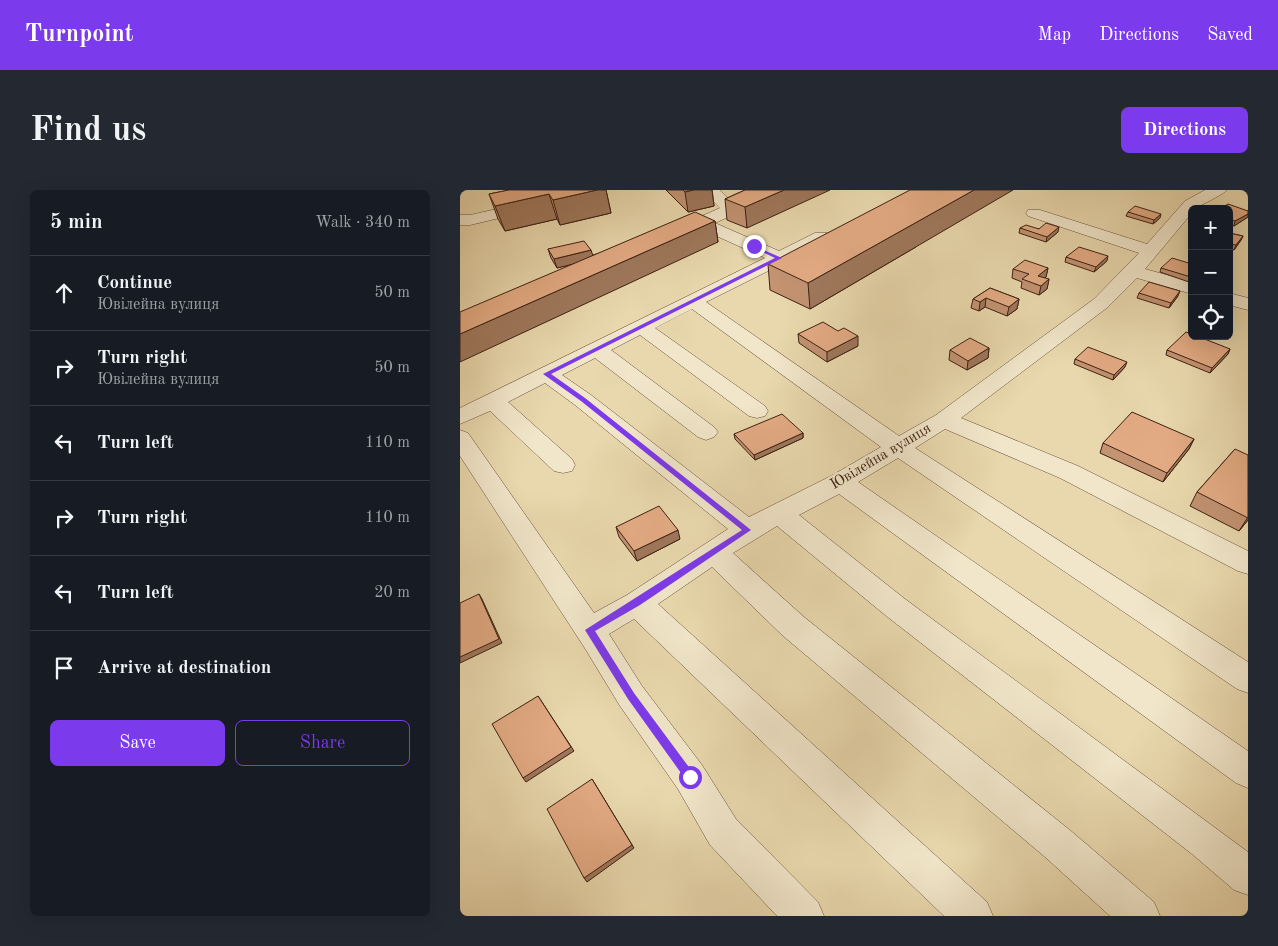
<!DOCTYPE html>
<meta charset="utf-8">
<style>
body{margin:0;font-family:"Old Standard TT",serif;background:#242831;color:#f1f3f6}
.controls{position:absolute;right:15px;top:15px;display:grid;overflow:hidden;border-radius:8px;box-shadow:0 5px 20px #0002}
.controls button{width:45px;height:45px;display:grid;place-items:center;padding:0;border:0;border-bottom:1px solid #363941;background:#171b24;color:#f1f3f6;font:25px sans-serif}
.stop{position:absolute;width:15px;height:15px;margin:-11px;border:4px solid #7c3aed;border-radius:50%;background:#fff}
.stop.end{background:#7c3aed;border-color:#fff;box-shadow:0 1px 5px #0008}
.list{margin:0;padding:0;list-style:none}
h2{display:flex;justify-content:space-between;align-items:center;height:65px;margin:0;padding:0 20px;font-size:21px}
h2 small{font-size:16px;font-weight:400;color:#9ea1a6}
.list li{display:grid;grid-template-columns:32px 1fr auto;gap:15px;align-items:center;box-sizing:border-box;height:75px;padding:0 20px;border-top:1px solid #363941}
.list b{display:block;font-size:19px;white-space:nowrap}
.list p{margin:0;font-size:16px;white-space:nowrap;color:#9ea1a6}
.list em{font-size:16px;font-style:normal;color:#9ea1a6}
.actions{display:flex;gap:10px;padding:15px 20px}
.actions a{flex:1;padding:11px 0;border:1px solid #7c3aed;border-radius:8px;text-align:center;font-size:18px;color:#7c3aed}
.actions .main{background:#7c3aed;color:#fff}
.icon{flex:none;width:28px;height:28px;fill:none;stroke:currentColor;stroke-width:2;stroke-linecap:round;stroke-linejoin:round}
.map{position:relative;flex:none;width:788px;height:726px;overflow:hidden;border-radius:8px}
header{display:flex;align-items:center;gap:30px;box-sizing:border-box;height:70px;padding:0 25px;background:#7c3aed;color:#fff}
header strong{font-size:24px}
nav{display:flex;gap:28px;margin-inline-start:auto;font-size:18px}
.intro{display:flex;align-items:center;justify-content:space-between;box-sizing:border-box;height:120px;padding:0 30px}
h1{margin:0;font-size:35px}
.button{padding:12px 22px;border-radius:8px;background:#7c3aed;color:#fff;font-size:18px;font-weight:700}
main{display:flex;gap:30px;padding:0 30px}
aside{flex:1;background:#171b24;border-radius:8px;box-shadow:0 5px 20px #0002}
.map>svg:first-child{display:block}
</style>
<header>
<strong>Turnpoint</strong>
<nav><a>Map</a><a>Directions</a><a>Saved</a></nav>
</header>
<div class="intro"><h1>Find us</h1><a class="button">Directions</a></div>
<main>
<aside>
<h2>5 min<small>Walk · 340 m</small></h2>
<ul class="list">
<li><svg class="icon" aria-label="ahead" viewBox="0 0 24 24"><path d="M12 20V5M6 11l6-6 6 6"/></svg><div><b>Continue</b><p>Ювілейна вулиця</p></div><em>50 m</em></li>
<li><svg class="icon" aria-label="right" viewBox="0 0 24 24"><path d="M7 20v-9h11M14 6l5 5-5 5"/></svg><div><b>Turn right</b><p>Ювілейна вулиця</p></div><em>50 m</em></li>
<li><svg class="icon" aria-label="left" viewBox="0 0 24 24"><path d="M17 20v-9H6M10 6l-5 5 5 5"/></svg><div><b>Turn left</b></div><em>110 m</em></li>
<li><svg class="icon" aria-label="right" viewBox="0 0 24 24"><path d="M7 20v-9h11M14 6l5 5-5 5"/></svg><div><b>Turn right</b></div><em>110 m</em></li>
<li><svg class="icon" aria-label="left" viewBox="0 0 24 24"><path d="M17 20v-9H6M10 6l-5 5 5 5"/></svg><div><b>Turn left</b></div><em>20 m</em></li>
<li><svg class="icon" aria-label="arrive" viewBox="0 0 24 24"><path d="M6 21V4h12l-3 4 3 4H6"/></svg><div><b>Arrive at destination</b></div></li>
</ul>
<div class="actions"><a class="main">Save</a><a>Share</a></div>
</aside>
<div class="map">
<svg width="788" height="726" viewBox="0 0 788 726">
<rect width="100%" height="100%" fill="#e9d8ad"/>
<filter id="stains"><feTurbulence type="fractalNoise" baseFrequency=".004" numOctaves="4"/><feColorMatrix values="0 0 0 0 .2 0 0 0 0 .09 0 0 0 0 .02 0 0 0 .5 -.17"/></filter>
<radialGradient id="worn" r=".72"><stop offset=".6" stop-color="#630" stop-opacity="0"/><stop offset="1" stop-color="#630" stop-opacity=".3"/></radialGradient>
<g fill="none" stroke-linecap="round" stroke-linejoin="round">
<defs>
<g id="minor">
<path d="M243,0H260L273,13L303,0H324L321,3L255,33L319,61L355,43H367L370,47L367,51L334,68L340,73L337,77L331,78L320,75L246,112L439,246L476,225L634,109L679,63L568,26L566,23L568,20H580L687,54L725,11L745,0H767C764,4 736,18 732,19V23L685,79L732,92V104L677,88L648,117L501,228L618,276L788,361V384L778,381L600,288L485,239L455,258L788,472V503L777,499L438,268L398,292L788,561V598L776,593L379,304L339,325L445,409L788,662V705L774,700L732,664L425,425L317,336L273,363L344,427L611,641L694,712L700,726H650L585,667L322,445L252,377L198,414L527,712L533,726H484L174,429L149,444L182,496L242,575L276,629L358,712L364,726H317L250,655L218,599L160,516L126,460L0,266V240L8,243L134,423L167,405L268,339L115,215L85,193L48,212L112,269L115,275L112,281L103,283L94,281L30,221L0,234V218L305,68L241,39L222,48H210L208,44L210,40L260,18ZM232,119L421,257L371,286L289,327L131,205L102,185L135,168L238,247L246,250L254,247L258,242L254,237L151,160L180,145L289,226L297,228L305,226L308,221L305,216L195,138Z"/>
<polygon points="72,11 78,13 80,16 78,19 10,35 0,35 0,25 10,25"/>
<polygon points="769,103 788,108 788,120 769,115"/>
</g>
</defs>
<!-- minor casing -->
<use href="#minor" stroke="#684e3a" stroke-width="1"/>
<!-- minor -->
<use href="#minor" fill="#f1e6ca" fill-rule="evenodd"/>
</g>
<!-- wall -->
<g fill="#c39372" stroke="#3d2013">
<polygon points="49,0 146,0 151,23 100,35 97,29 45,41 38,29 29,4"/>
<polygon points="206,0 252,0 254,16 228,22"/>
<polygon points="285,0 287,38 267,30 265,9"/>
<polygon points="769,19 788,21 788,27 774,36 769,34"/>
<polygon points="668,22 700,28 693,34 666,26"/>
<polygon points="255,31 258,52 113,74 97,78 91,68 88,59 133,65"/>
<polygon points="560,38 579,39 598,42 586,52 559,43"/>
<polygon points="769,43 783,46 781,50 774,60 769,59"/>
<polygon points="456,57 350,119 310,100 308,74"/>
<polygon points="606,67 647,71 634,82 605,72"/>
<polygon points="732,74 732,90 729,92 700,82 701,78"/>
<polygon points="588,78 586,87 584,88 589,89 587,99 579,105 561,98 562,92 552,88 553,79"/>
<polygon points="530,98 559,109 557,119 547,126 525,117 519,121 511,118 513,109"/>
<polygon points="679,103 718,106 709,118 677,108"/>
<polygon points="338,144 398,156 367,172 339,153"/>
<polygon points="529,158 528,168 507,180 489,170 490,160"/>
<polygon points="770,159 768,164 750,183 706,165 707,160"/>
<polygon points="615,169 665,177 653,190 614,174"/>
<polygon points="343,243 343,248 295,270 275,249 274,244"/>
<polygon points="734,249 729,259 703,292 640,263 643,253"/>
<polygon points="775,259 788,330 779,341 730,316 737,302"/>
<polygon points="156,337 220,349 177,371 159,347"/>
</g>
<!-- shaded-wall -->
<g fill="#9f785c" stroke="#3d2013">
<polygon points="137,0 146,0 151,23 100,35 93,10"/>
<polygon points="233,0 252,0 254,16 228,22 225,2"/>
<polygon points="324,0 370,0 287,38 285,17"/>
<polygon points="514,0 553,0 350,119 348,93"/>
<polygon points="89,4 97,29 45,41 35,16"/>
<polygon points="701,24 700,28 693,34 694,30"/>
<polygon points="788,24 788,27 774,36 775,31"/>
<polygon points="255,31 258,52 0,172 0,144"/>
<polygon points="599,37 598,42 586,52 587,47"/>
<polygon points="783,46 781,50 774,60 776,55"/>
<polygon points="131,60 134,69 97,78 94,69"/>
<polygon points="648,66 647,71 634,82 636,77"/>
<polygon points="588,78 586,87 576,95 578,86"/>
<polygon points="589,89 587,99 579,105 581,96"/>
<polygon points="720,101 718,106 709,118 711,113"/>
<polygon points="526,108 525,117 519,121 520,112"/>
<polygon points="559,109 557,119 547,126 549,117"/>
<polygon points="398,146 398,156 367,172 367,162"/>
<polygon points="529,158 528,168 507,180 508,171"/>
<polygon points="770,159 768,164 750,183 752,178"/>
<polygon points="667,172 665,177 653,190 654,185"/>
<polygon points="343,243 343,248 295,270 294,265"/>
<polygon points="734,249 729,259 703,292 707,283"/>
<polygon points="788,327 788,330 779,341"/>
<polygon points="218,340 220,349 177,371 174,361"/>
<polygon points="19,404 22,409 42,453 0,473 0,467"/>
<polygon points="78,506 114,561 66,592 63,588"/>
<polygon points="132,589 174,658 127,692 124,688"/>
</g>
<!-- building -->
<g fill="#e3ab84" stroke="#3d2013">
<polygon points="49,0 137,0 93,10 89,4 35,16 29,4"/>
<polygon points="223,0 233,0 225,2"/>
<polygon points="285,0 324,0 285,17 265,9"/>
<polygon points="450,0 514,0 348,93 308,74"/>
<polygon points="768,14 788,21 788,24 775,31 769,29 769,19 760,19"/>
<polygon points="675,16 701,24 694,30 668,22"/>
<polygon points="235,22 255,31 0,144 0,122"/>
<polygon points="586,33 599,37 587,47 560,38 566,35 579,39"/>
<polygon points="769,43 783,46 776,55 769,54"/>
<polygon points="124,51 131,60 94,69 88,59"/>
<polygon points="619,57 648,66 636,77 606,67"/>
<polygon points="712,68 732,74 732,87 731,87 701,78"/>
<polygon points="565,70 588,78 578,86 589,89 581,96 562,89 569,84 553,79"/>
<polygon points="689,92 720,101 711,113 679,103"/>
<polygon points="530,98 559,109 549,117 526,108 520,112 513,109"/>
<polygon points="363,132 378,141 384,138 398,146 367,162 338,144"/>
<polygon points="726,142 732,144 732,146 737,146 770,159 752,178 707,160"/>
<polygon points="510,148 529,158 508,171 490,160"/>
<polygon points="628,157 667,172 654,185 615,169"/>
<polygon points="672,222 734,249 707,283 643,253"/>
<polygon points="322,224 343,243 294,265 274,244"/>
<polygon points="775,259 788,265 788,328 737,302"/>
<polygon points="199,316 218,340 174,361 156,337"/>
<polygon points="19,404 39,449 0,467 0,413"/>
<polygon points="78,506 111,557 63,588 32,534"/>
<polygon points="132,589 172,655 124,688 87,619"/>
</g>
<!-- route -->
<polygon fill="#7c3aed" points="292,55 322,68 91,184 125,208 291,340 180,415 135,441 174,503 234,584 235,587 230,592 226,590 168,509 125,440 282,340 121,211 83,184 315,68 292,57"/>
<g text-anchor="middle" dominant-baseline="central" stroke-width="5" stroke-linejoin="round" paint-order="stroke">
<!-- street labels -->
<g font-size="15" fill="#3d2013" stroke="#f1e6ca">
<text transform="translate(421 267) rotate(-31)">Ювілейна вулиця</text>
</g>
</g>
<rect width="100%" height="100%" filter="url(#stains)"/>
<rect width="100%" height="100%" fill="url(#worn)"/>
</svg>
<div class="controls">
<button>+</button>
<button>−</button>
<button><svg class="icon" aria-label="locate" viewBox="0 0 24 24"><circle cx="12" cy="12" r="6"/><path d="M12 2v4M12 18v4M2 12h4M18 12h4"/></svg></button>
</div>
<div class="stop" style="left:230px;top:587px"></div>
<div class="stop end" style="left:294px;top:56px"></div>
</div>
</main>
